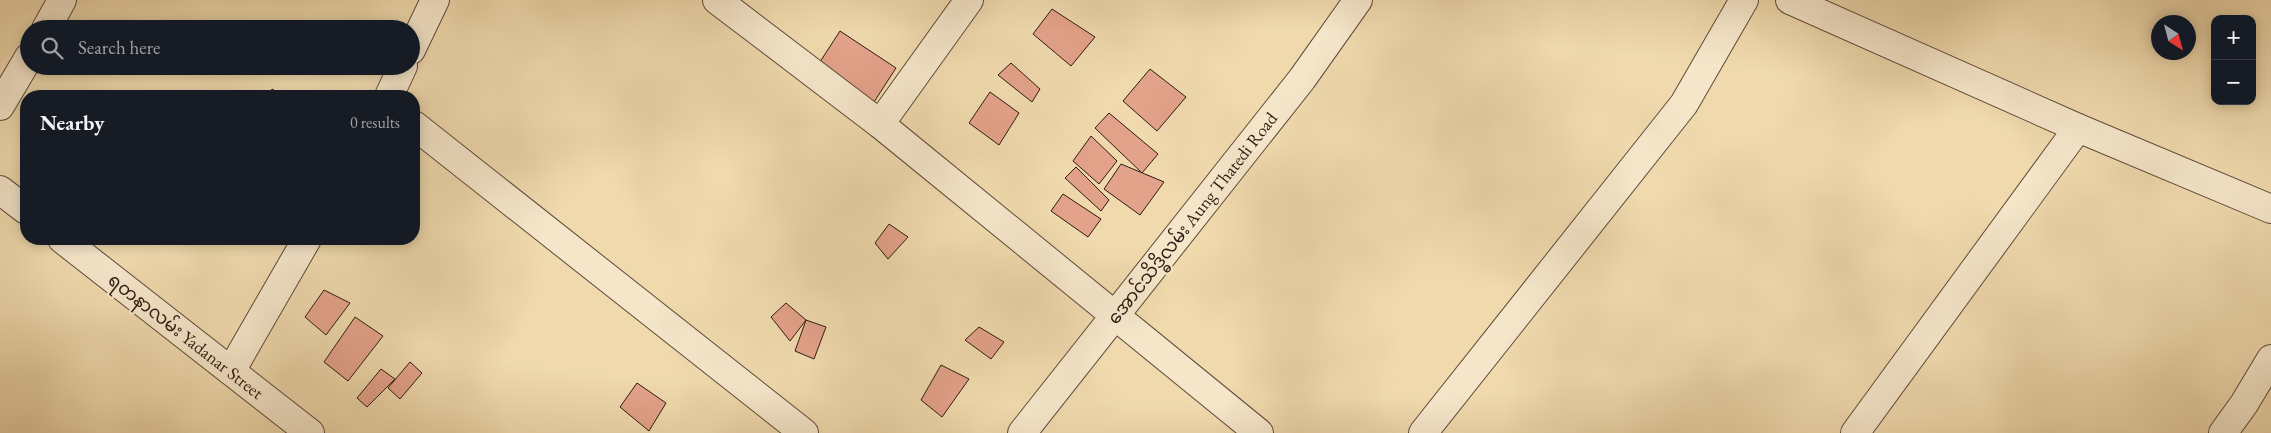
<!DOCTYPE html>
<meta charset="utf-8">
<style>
body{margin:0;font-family:"EB Garamond","Noto Sans Myanmar",serif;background:#20242c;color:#f1f3f6}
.controls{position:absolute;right:15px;top:15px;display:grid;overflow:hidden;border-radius:10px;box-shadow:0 2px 12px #0003}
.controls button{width:45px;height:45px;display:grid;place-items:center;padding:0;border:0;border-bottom:1px solid #363941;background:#171b24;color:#f1f3f6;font:25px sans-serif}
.compass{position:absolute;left:2151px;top:15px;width:45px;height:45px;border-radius:50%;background:#171b24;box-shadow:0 2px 12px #0003;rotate:144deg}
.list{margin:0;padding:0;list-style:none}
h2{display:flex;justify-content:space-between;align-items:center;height:65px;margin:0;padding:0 20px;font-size:21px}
h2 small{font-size:16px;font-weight:400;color:#9ea1a6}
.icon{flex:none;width:28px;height:28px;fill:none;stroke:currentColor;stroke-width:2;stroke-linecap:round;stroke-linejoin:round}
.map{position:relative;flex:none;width:2271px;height:433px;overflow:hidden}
.search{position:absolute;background:#171b24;box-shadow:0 2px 12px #0003;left:20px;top:20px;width:400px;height:55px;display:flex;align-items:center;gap:12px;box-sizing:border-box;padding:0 18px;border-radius:28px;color:#9ea1a6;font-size:19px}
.panel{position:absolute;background:#171b24;box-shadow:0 2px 12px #0003;left:20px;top:90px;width:400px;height:155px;border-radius:20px}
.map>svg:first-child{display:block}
</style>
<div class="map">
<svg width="2271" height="433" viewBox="0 0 2271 433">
<rect width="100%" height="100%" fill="#efd9ad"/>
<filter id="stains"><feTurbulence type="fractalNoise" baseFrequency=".004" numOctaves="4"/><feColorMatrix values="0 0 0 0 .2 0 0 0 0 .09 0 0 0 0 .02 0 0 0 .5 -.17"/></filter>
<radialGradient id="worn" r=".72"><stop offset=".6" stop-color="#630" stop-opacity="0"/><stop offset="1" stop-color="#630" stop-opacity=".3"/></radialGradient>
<!-- building -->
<g fill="#e3a28a" stroke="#2e1b12">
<polygon points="1052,9 1095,37 1071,66 1033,34"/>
<polygon points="840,31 896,68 872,105 816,68"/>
<polygon points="1011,63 1040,89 1032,102 998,75"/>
<polygon points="1150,69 1186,97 1157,131 1123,101"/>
<polygon points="272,89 284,96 268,96"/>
<polygon points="990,92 1019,113 999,145 969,123"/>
<polygon points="1109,113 1158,154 1142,173 1095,128"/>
<polygon points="1091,136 1117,161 1099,184 1073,161"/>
<polygon points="1121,164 1164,182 1140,215 1104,189"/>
<polygon points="1076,167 1109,200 1101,211 1065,178"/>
<polygon points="1063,194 1101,219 1088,237 1051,211"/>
<polygon points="889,224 908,237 888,259 875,243"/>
<polygon points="324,290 350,303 326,335 305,317"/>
<polygon points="786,303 806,320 790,341 771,317"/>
<polygon points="355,317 383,336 348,381 324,362"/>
<polygon points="806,320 826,327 814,359 795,351"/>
<polygon points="979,327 1004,342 991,359 965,340"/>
<polygon points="410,362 422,373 400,399 388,388"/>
<polygon points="941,365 969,379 942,417 921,400"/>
<polygon points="381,369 395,379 367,407 357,398"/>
<polygon points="637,383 666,403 649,431 620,407"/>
</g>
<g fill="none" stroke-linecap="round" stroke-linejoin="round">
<defs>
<g id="minor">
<polyline points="717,0 880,124 1259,433"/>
<polyline points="1790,0 2078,128 2271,209"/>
<polyline points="46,29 62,0"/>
<polyline points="411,50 435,0"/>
<polyline points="389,96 403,66"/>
<polyline points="0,106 29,57"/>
<polyline points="880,124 969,0"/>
<polyline points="414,125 804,433"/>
<polyline points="0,190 26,210"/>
<polyline points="62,239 310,433"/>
<polyline points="231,371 307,239"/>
<polyline points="1022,433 1302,79 1358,0"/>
<polyline points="1423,433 1684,104 1744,0"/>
<polyline points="1855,433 2078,128"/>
<polyline points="2223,433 2244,404 2271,359"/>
</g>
</defs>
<!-- minor casing -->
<use href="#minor" stroke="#5e4a39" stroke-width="30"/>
<!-- minor -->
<use href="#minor" stroke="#f5e6ca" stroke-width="28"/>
</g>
<g text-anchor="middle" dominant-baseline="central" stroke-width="4.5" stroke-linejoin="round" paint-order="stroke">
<!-- street labels -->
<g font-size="18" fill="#2e1b12" stroke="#f5e6ca">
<text transform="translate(1192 218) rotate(-52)">အောင်သိဒ္ဓိလမ်း Aung Thatedi Road</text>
<text transform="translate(186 336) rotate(38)">ရတနာလမ်း Yadanar Street</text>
</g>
</g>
<rect width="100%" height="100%" filter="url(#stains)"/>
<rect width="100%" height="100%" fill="url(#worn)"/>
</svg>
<div class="controls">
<button>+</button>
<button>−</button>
</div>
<svg class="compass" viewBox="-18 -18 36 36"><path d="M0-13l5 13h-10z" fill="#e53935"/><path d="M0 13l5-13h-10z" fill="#9ea1a6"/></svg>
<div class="search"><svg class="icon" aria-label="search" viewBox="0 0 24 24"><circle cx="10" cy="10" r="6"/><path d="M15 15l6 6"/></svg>Search here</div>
<section class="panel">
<h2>Nearby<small>0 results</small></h2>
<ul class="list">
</ul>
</section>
</div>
